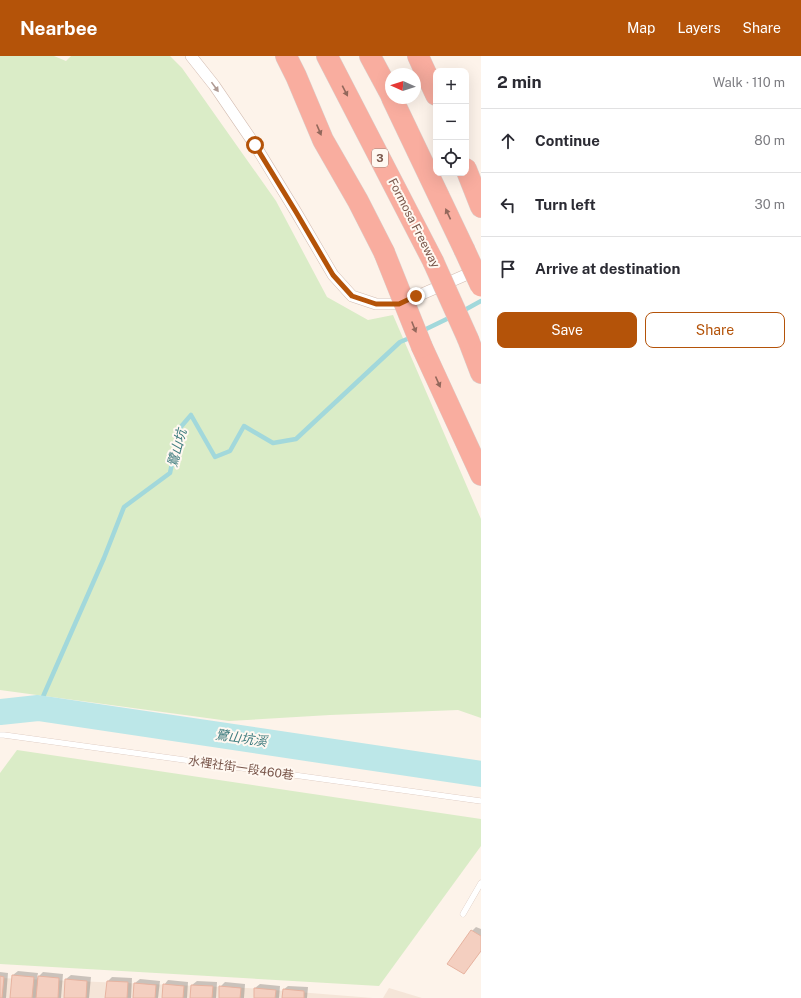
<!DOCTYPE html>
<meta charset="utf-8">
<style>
body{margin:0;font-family:"Public Sans","Noto Sans TC",sans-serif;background:#f2f2f3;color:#2b2b33}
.controls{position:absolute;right:12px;top:12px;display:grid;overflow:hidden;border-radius:8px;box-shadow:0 4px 16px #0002}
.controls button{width:36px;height:36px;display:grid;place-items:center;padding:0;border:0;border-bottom:1px solid #e1e1e2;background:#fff;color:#2b2b33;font:20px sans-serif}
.compass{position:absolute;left:385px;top:12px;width:36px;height:36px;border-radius:50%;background:#fff;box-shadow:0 4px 16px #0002;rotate:273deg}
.stop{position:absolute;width:12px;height:12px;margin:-9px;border:3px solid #b45309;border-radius:50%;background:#fff}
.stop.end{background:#b45309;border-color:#fff;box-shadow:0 1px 4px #0008}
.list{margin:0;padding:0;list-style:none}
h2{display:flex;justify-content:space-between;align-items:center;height:52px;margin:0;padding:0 16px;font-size:17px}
h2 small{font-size:13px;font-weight:400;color:#7c7c81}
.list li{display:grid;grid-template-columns:26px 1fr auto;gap:12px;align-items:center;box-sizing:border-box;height:64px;padding:0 16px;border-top:1px solid #e1e1e2}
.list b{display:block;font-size:15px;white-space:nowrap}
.list em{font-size:13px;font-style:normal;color:#7c7c81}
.actions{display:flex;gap:8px;padding:12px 16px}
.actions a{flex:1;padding:9px 0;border:1px solid #b45309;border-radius:8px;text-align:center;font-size:14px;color:#b45309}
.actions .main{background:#b45309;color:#fff}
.icon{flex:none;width:22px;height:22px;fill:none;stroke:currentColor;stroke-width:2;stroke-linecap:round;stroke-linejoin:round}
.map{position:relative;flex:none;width:481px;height:942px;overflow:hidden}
header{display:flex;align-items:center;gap:24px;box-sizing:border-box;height:56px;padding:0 20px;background:#b45309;color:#fff}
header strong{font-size:19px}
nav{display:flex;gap:22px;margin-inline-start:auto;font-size:14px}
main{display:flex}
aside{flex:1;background:#fff}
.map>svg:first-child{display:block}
</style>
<header>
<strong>Nearbee</strong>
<nav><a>Map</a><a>Layers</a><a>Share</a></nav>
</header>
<main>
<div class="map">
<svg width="481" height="942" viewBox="0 0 481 942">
<rect width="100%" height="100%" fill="#fdf3ea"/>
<!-- residential -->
<g fill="#f5e5d8">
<polygon points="0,922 248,932 373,942 0,942"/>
<polygon points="389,932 422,942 383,942"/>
</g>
<!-- green -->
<g fill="#daecc7">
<polygon points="0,0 54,0 66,5 71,0 170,0 182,12 276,145 327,241 368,264 393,259 481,463 481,662 458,654 330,659 229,665 0,634"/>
<polygon points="17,694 481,763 481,790 379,930 0,908 0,717"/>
</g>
<!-- shadow -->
<g fill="#0003">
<polygon points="476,871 481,873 481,895 464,917 472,875"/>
<polygon points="18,915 38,917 37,922 43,916 63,918 61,942 11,942 13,919"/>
<polygon points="0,916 8,917 6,942 0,942"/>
<polygon points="71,919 91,921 89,942 65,942 66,923"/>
<polygon points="112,921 132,922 131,942 106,942 108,925"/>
<polygon points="140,923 160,925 158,942 134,942 135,927"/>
<polygon points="168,924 188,926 187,942 163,942 164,929"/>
<polygon points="197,925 217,926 216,942 191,942 192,929"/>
<polygon points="225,926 245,928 244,942 220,942 220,931"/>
<polygon points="260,928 280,930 279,942 255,942 255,932"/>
<polygon points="288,930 308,931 307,942 283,942 283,934"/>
</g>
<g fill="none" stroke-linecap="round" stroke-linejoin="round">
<!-- stream -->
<g stroke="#a2d8db" stroke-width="4.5">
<polyline points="461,256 481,245"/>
<polyline points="422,275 453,260"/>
<polyline points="38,652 104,502 124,451 170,417 179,373 191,359 215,401 230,395 244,370 273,387 296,383 400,286 412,281"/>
</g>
<!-- river -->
<polyline stroke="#bce7e8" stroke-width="26" points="0,656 38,652 481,718"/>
</g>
<!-- building -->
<g fill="#f4cfc0" stroke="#e7b3a0">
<polygon points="471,874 481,880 481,895 464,918 447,908"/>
<polygon points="12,919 34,921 32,942 10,942"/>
<polygon points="0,920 4,921 2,942 0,942"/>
<polygon points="38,920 59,922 58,942 36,942"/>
<polygon points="65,923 87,925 86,942 64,942"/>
<polygon points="107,925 128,926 127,942 105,942"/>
<polygon points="134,927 156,929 155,942 133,942"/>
<polygon points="163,928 184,930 183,942 162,942"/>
<polygon points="191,929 213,930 212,942 190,942"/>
<polygon points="219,930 241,932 240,942 219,942"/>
<polygon points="254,932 276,934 275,942 254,942"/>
<polygon points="283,933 304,935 304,942 282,942"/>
</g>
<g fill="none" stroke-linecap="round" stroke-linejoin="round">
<defs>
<g id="lane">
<polyline points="0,679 4,679 481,745"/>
<polyline points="463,858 481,827"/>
</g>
<polyline id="street" points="191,0 214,29 255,89 296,156 333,219 352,240 376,248 399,248 477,214"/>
<g id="highway">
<polyline points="286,0 296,20 323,84 358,145 384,196"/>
<polyline points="327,0 433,205"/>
<polyline points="370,0 391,39"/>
<polyline points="418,0 436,39"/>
<polyline points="392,42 464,193"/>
<polyline points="466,113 481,151"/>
<polyline points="468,283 481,317"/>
<polyline points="422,291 481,419"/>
</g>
</defs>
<!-- lane casing -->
<use href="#lane" stroke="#d3bcb1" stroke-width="6"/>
<!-- street casing -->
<use href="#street" stroke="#d3bcb1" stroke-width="12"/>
<!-- highway casing -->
<use href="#highway" stroke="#dad0cd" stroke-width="22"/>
<!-- lane -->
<use href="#lane" stroke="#fff" stroke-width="5.5"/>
<!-- street -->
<use href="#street" stroke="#fff" stroke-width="11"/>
<!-- highway -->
<use href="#highway" stroke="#f9ad9f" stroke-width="21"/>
<defs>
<g id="highway-bridge">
<polyline points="464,193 481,230"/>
<polyline points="384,196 422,291"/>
<polyline points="433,205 468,283"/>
</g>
</defs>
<!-- highway-bridge casing -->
<use href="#highway-bridge" stroke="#dad0cd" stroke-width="22" stroke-linecap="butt"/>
<!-- highway-bridge -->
<use href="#highway-bridge" stroke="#f9ad9f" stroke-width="21"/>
</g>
<!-- one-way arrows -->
<defs><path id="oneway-solid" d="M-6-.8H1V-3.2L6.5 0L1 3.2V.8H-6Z"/></defs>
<use fill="#af9a93" href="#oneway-solid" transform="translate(215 31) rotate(54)"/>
<g fill="#93685c">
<use href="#oneway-solid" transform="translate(345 35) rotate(63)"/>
<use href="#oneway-solid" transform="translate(319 74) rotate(67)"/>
<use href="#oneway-solid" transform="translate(448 158) rotate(-115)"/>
<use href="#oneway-solid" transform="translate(414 271) rotate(68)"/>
<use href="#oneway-solid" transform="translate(438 326) rotate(66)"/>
</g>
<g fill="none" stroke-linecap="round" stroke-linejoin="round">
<!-- route -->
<polyline stroke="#b45309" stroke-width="5" points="255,89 296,156 333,219 352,240 376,248 399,248 416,240"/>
</g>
<g text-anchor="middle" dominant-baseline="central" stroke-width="4" stroke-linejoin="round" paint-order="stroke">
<!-- shield labels -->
<rect fill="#fff8f1" stroke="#a2877d" stroke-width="1" x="372" y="93" width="16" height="18" rx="3"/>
<g font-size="11" font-weight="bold" fill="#7a574b">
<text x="380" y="102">3</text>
</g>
<!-- street labels -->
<g font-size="12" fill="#7a574b" stroke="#fff8f1">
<text transform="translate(414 167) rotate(63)">Formosa Freeway</text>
<text transform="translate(241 712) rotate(8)">水裡社街一段460巷</text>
</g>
<!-- water labels -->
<g font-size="13" font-style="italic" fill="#3d7b7e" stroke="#fff8f1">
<text transform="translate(177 392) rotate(-75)">鷺山坑</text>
<text transform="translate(241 682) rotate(8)">鷺山坑溪</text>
</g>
</g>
</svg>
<div class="controls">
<button>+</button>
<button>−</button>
<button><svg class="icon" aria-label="locate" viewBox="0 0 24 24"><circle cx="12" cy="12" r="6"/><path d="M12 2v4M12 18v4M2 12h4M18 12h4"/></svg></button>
</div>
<svg class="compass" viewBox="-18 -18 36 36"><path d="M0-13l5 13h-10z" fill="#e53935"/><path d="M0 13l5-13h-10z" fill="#7c7c81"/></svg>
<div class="stop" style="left:255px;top:89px"></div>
<div class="stop end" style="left:416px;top:240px"></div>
</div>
<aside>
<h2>2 min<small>Walk · 110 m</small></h2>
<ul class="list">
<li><svg class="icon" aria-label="ahead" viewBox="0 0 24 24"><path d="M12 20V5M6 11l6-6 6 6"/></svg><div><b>Continue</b></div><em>80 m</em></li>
<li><svg class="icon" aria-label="left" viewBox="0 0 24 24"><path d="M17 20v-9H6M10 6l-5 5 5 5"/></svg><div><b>Turn left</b></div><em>30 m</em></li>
<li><svg class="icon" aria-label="arrive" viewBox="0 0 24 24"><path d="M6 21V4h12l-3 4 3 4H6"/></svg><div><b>Arrive at destination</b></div></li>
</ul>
<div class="actions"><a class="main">Save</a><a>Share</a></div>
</aside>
</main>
